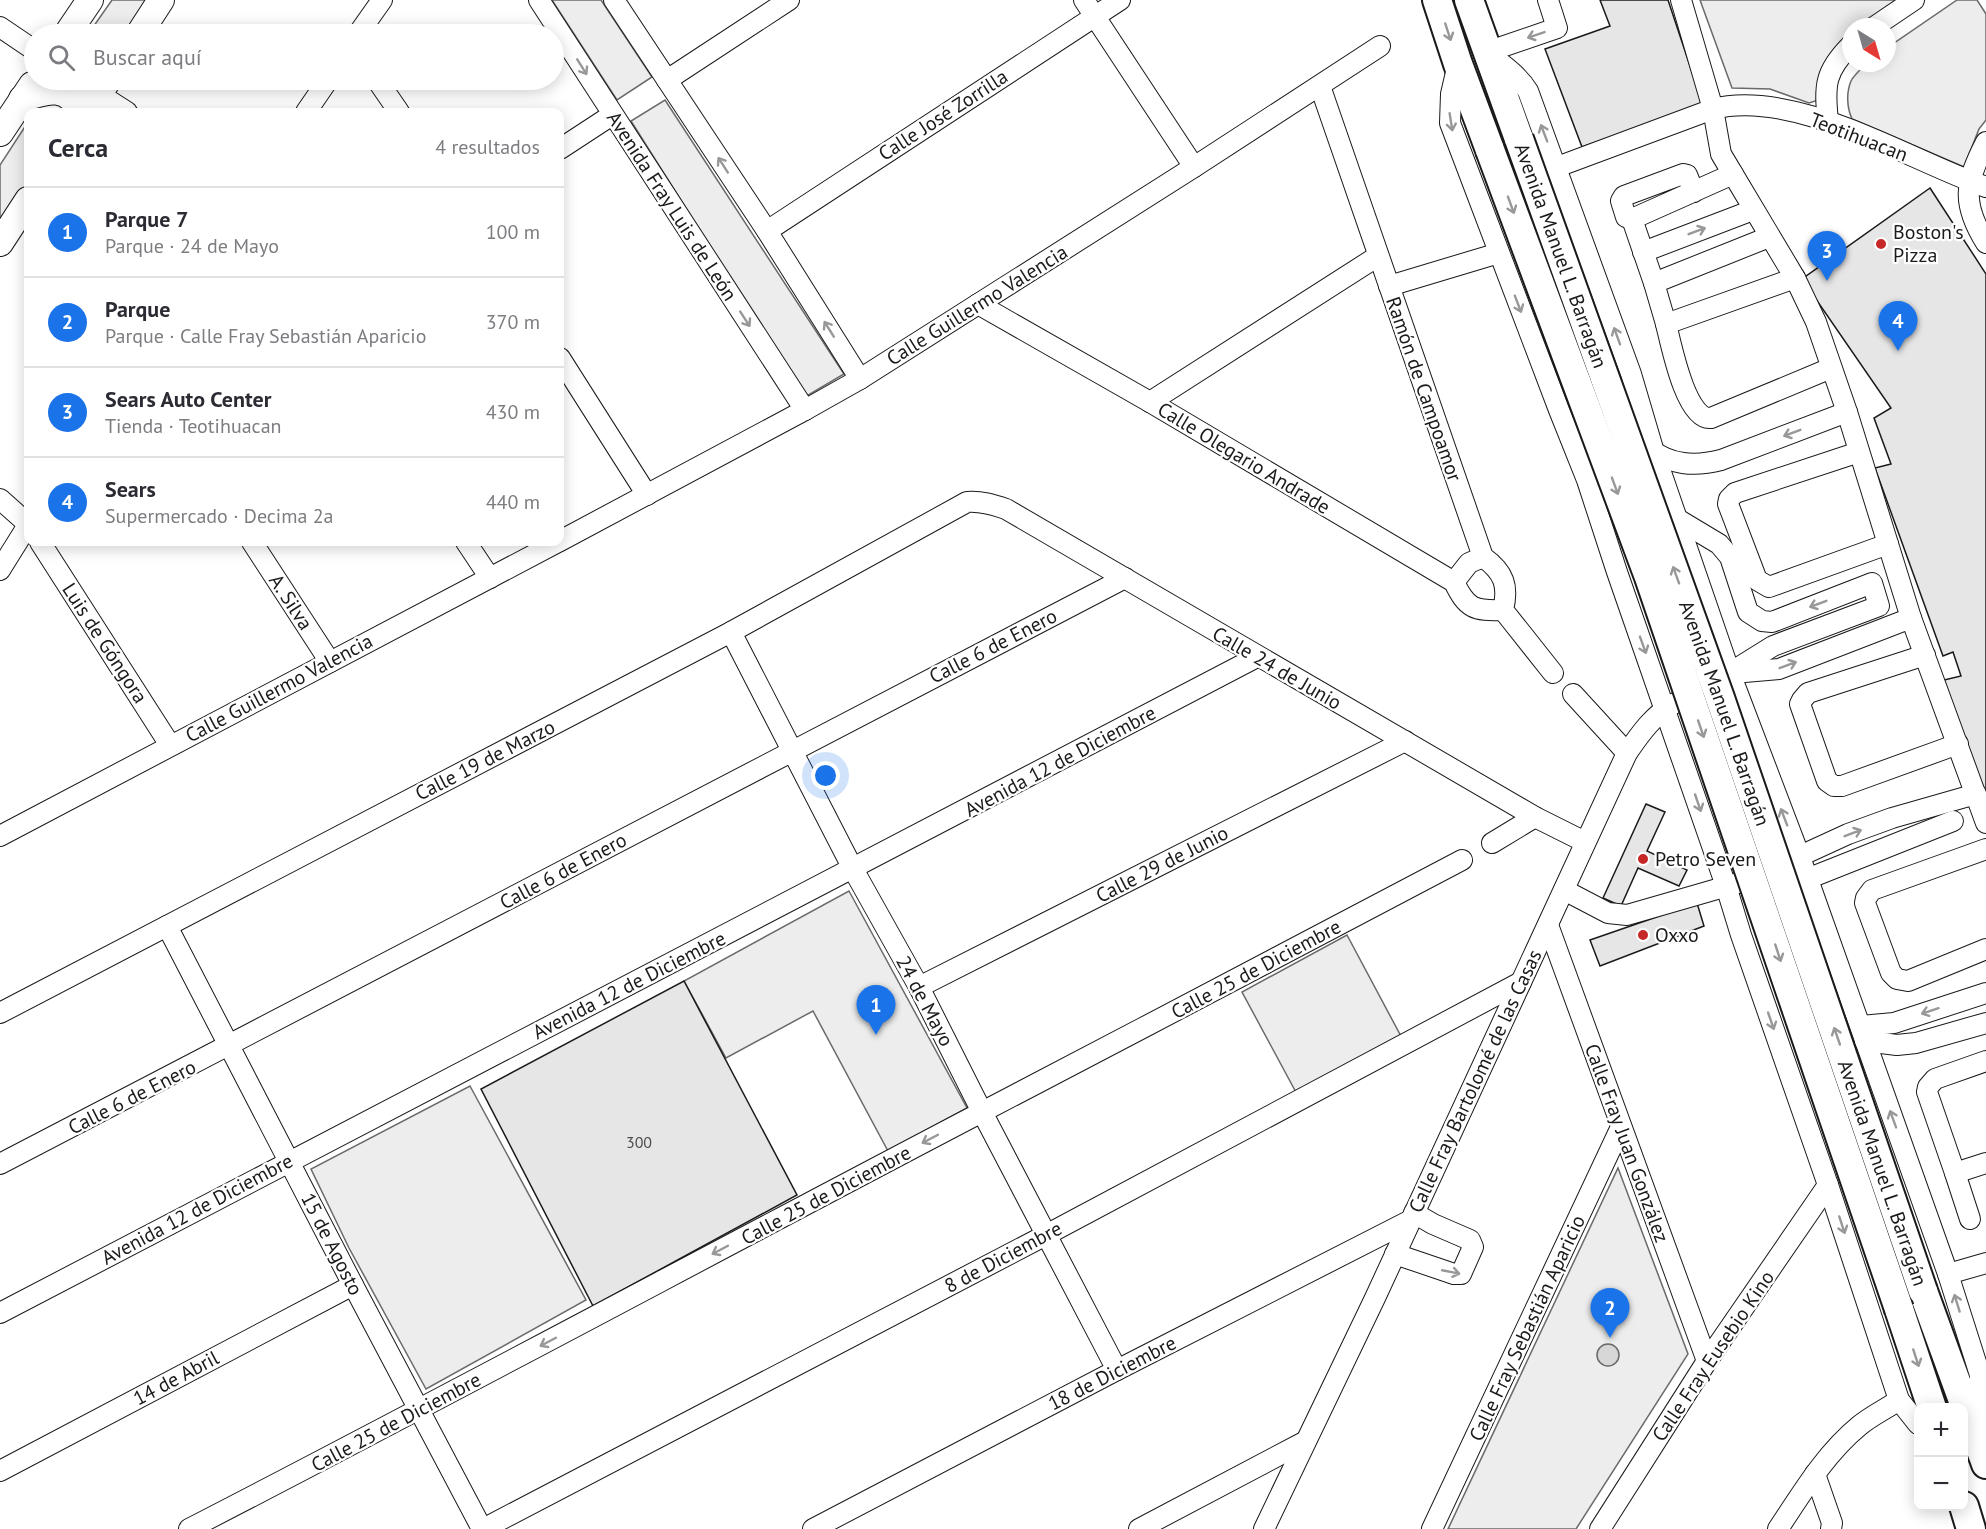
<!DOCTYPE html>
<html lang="es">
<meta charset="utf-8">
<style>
body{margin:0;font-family:"PT Sans",sans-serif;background:#f7f7f7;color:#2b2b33}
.controls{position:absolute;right:18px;bottom:18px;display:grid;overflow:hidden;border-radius:12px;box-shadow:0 3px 15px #0003}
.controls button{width:54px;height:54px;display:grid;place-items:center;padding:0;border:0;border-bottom:2px solid #e1e1e2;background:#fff;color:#2b2b33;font:30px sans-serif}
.compass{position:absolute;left:1842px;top:18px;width:54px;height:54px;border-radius:50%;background:#fff;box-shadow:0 3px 15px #0003;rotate:143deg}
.you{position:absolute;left:826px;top:776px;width:21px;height:21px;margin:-15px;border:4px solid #fff;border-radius:50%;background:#1a73e8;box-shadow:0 0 0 9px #1a73e833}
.badge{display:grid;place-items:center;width:39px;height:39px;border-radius:50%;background:#1a73e8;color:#fff;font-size:20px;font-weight:700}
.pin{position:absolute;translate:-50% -50px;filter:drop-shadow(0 2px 3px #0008)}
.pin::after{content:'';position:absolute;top:32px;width:21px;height:18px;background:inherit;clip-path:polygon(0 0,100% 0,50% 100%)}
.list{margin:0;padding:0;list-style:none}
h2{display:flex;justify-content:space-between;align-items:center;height:78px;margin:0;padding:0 24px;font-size:26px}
h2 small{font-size:20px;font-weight:400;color:#7c7c81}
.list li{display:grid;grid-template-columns:39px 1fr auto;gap:18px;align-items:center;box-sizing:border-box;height:90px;padding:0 24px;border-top:2px solid #e1e1e2}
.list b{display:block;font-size:22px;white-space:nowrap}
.list p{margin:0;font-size:20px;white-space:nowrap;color:#7c7c81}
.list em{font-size:20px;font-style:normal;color:#7c7c81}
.icon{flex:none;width:33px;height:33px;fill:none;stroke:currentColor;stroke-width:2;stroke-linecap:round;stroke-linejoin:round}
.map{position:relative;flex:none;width:1986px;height:1529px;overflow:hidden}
.search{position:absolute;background:#fff;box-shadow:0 3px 15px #0003;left:24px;top:24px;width:540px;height:66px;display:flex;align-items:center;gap:15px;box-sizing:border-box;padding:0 21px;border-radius:33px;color:#7c7c81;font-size:22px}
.panel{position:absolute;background:#fff;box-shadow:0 3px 15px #0003;left:24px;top:108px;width:540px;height:438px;border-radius:12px}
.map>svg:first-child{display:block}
</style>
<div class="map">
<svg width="1986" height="1529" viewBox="0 0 1986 1529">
<rect width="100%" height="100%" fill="#fff"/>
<!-- green -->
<g fill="#ededed" stroke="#6a6a6a" stroke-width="1.5">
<polygon points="112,0 155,0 133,34 97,34 91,30"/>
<polygon points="552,0 601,0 652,77 617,100"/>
<polygon points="1700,0 1904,0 1864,27 1851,27 1851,36 1825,98 1809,103 1770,89 1732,88"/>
<path d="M1957,0H1977L1986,14V120L1979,129L1964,167L1852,119C1847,108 1846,93 1851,81C1854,75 1862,68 1867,63H1887V48Z"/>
<polygon points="665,100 844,374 805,397 631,121"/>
<polygon points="28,122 28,190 0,234 0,165"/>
<polygon points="849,891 967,1108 888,1151 813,1011 726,1058 684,981"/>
<polygon points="1347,935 1403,1040 1298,1096 1242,992"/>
<polygon points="470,1086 586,1300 426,1389 349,1248 311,1169"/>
<polygon points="1618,1168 1688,1354 1576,1529 1448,1529"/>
</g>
<!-- water -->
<circle fill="#d7d7d7" stroke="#6a6a6a" stroke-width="1.5" cx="1608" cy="1355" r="11"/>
<!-- building -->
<g fill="#e6e6e6" stroke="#1a1a1a" stroke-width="1.5">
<polygon points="1600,0 1668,0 1703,105 1582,147 1545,49 1610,26"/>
<polygon points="1930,188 1986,274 1986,797 1944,680 1961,676 1953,652 1943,656 1875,468 1891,464 1874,418 1891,408 1802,279"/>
<polygon points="1646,804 1665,812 1647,851 1687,870 1679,886 1638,868 1621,906 1603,898"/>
<polygon points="1697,903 1704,926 1600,966 1590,940"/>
<polygon points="684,981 797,1195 593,1306 481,1089"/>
</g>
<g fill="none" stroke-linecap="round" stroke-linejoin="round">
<defs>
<g id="minor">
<polyline points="539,0 805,410"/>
<polyline points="614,0 767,231 860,379"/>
<polyline points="1084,0 1194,167"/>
<polyline points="1681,0 1713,109 1721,154 1795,278 1816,322 1847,412 1911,618 1986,823"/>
<polyline points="0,27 34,50"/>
<polyline points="1874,27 1914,0"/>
<polyline points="358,34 382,0"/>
<polyline points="1487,52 1557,28 1548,0"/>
<path d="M1489,54C1503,65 1518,75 1528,91L1631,374L1654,452L1730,673L1800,857L1948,1274L1980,1375L1979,1430"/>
<polyline points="1458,64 1451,94 1450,123 1559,410 1587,480 1617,572 1726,886 1741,935 1828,1185 1899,1400 1918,1424"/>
<polyline points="77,80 127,112"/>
<polyline points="377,80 399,112"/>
<polyline points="667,80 789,0"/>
<path d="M1320,86L1483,557C1504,572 1509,586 1503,610L1553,673"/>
<polyline points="306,112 328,80"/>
<path d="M1828,121C1824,85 1825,71 1851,45"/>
<path d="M1986,142C1965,183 1961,203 1986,243"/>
<polyline points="560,149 612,115"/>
<path d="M1557,167L1713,109C1795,88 1909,160 1986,187"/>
<polyline points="1694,192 1687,175 1683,174 1624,196 1621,201 1626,217 1632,219 1733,174"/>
<polyline points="1632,219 1654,283 1769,237"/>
<polyline points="767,231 1120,0"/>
<polyline points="1643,252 1753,210"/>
<path d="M1795,278L1666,324C1671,344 1686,421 1711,418L1831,368"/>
<polyline points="1654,283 1666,324"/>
<polyline points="1389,286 1499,253"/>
<path d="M978,304L1150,402L1454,582C1467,609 1474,611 1503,610"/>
<polyline points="560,358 647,495"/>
<polyline points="1150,402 1378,256"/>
<path d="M1648,448C1671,465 1694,467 1721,460L1847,412"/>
<polyline points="1859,452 1735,493 1729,499 1728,504 1757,580 1769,587 1888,544"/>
<polyline points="0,499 28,524"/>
<polyline points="1679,520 1719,544 1730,557 1748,612 1762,621 1772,622 1872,583 1879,606 1773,646 1720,679"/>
<polyline points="560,541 805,410 860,379 1194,167 1380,46"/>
<polyline points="40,542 170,745"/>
<polyline points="252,542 330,662"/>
<polyline points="466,542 490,578"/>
<polyline points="0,570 28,525"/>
<polyline points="1454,582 1469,563 1483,557"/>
<polyline points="731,632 853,869 919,987 982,1112 1117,1370"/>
<polyline points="1925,655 1808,693 1802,700 1800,704 1827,781 1834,786 1842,786 1958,744"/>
<polyline points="1733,673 1779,669 1911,618"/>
<polyline points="1573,694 1627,753"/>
<polyline points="0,836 558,542"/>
<polyline points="1492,843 1535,817"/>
<polyline points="1986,849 1872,890 1866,898 1865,903 1891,973 1897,979 1908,981 1986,949"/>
<polyline points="1787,862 1848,834 1892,818 1976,794"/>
<polyline points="1807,879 1953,821"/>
<polyline points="1564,890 1608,913 1627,915 1738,883"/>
<polyline points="1548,925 1707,1361"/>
<polyline points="167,926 353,1285 482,1529"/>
<polyline points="919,987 1405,741"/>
<path d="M0,1013L731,632L967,502C981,501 992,504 1006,509L1535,817L1585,842"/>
<polyline points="1861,1026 1894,1023 1986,993"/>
<polyline points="1865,1041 1897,1045 1916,1043 1986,1023"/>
<polyline points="1986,1061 1935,1079 1928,1087 1927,1092 1955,1173 1986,1163"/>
<polyline points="0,1164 1125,578"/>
<polyline points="1955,1173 1970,1219"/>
<polyline points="1395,1254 1454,1274 1461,1274 1473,1247 1470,1240 1433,1224 1414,1213"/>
<polyline points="1948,1274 1986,1263"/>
<polyline points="0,1313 1257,657"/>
<polyline points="0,1471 353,1285"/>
<polyline points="1815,1474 1832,1523 1831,1529"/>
<path d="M189,1529C455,1392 718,1250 982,1112C1142,1028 1303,945 1462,860"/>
<polyline points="483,1529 1046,1235 1521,982"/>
<polyline points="813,1529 1117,1370 1411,1220"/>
<polyline points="1139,1529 1304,1442"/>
<path d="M1264,1529L1375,1298L1627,753C1640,734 1654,714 1675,703"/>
<polyline points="1432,1529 1621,1127"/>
<polyline points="1600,1529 1707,1361 1828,1185"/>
<path d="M1778,1529C1802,1493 1825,1454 1859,1426C1871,1416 1886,1409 1899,1400"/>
</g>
<g id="major">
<polyline points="67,34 90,0"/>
<polyline points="139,34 161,0"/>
<path d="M22,99C47,90 68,84 81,112"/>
<polyline points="87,112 108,80"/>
<polyline points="0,133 32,85"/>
<polyline points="0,243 28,200"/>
</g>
<g id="highway">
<polyline points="1437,0 1458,64 1490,150"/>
<polyline points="1469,0 1519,139"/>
<polyline points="1923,1291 1986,1464"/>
<polyline points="1899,1309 1932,1408"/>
<polyline points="1964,1506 1971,1529"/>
</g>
</defs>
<!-- minor casing -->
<use href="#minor" stroke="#1a1a1a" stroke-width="22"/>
<!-- major casing -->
<use href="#major" stroke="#1a1a1a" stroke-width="28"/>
<!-- highway casing -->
<use href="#highway" stroke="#1a1a1a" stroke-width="32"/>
<!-- minor -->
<use href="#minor" stroke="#fff" stroke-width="20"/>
<!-- major -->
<use href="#major" stroke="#fff" stroke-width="26"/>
<!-- highway -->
<use href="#highway" stroke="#fff" stroke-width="28"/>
<defs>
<g id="highway-bridge">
<path id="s1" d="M1519,139L1720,698L1923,1291"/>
<polyline points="1490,150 1649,577 1899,1309"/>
</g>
</defs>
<!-- highway-bridge casing -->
<use href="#highway-bridge" stroke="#1a1a1a" stroke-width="32" stroke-linecap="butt"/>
<!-- highway-bridge -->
<use href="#highway-bridge" stroke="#fff" stroke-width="28"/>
</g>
<!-- one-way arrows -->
<defs><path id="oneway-shaft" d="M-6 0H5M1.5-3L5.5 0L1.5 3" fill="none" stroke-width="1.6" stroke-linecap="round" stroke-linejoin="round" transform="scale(1.5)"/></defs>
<g stroke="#989898">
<use href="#oneway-shaft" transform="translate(1448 32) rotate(72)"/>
<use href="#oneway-shaft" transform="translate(1536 35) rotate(161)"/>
<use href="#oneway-shaft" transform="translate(582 67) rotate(58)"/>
<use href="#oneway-shaft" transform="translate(1451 122) rotate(81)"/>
<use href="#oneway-shaft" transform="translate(1544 133) rotate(-111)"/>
<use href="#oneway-shaft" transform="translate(723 165) rotate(-123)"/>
<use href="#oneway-shaft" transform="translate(1511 205) rotate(70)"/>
<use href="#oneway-shaft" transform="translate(1697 231) rotate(-21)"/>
<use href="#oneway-shaft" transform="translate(1518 304) rotate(69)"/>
<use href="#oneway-shaft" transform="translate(745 319) rotate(57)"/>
<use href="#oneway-shaft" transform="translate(829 329) rotate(-122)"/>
<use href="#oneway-shaft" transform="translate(1617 336) rotate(-110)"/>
<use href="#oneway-shaft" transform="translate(1792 433) rotate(159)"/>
<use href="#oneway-shaft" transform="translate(1615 486) rotate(70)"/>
<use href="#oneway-shaft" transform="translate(1676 575) rotate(-110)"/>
<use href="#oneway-shaft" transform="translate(1818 604) rotate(159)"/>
<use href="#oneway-shaft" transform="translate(1643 645) rotate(70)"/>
<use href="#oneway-shaft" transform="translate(1788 665) rotate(-20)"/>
<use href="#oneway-shaft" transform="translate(1701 729) rotate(71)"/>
<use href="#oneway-shaft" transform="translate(1698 803) rotate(71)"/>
<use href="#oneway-shaft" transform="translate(1784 817) rotate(-111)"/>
<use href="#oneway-shaft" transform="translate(1853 833) rotate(-21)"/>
<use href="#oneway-shaft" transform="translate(1778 953) rotate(72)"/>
<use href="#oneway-shaft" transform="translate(1930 1011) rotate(162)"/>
<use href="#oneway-shaft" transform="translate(1771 1021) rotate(71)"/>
<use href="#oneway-shaft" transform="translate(1837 1036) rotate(-109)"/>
<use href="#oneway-shaft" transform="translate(1893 1119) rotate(-110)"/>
<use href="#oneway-shaft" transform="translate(930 1139) rotate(152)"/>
<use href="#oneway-shaft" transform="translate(1842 1225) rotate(72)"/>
<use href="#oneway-shaft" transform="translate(720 1250) rotate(152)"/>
<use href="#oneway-shaft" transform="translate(1451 1272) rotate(11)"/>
<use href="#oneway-shaft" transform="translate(1957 1303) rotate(-107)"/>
<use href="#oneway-shaft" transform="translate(548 1342) rotate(152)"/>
<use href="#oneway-shaft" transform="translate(1916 1358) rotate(72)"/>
</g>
<!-- markers -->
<g fill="#c62828" stroke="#fff" stroke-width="2">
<circle cx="1881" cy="244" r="6"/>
<circle cx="1643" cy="859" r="6"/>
<circle cx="1643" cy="935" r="6"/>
</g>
<g text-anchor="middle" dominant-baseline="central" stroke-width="4.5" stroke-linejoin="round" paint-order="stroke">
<!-- number labels -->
<g font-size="16" fill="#4d4d4d">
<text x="639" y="1142">300</text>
</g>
<!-- street labels -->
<g font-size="20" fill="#1a1a1a" stroke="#fff">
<text transform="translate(943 115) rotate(-33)">Calle José Zorrilla</text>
<text transform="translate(1859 137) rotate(21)">Teotihuacan</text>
<text transform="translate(672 206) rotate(57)">Avenida Fray Luis de León</text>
<text stroke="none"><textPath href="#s1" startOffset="124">Avenida Manuel L. Barragán</textPath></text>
<text transform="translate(977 305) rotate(-32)">Calle Guillermo Valencia</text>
<text transform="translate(1424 389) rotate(71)">Ramón de Campoamor</text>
<text transform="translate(1244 458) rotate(31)">Calle Olegario Andrade</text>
<text transform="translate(291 602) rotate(57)">A. Silva</text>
<text transform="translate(105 643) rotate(57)">Luis de Góngora</text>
<text transform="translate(993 646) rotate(-27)">Calle 6 de Enero</text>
<text transform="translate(1277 668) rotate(30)">Calle 24 de Junio</text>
<text transform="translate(279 688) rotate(-28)">Calle Guillermo Valencia</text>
<text stroke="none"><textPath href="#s1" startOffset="610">Avenida Manuel L. Barragán</textPath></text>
<text transform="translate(485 760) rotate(-27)">Calle 19 de Marzo</text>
<text transform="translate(1060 761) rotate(-28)">Avenida 12 de Diciembre</text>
<text transform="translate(1162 864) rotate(-27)">Calle 29 de Junio</text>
<text transform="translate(563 871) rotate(-28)">Calle 6 de Enero</text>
<text transform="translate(1256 969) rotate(-28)">Calle 25 de Diciembre</text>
<text transform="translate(629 985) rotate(-27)">Avenida 12 de Diciembre</text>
<text transform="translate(925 1001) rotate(62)">24 de Mayo</text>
<text transform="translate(1475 1081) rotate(-65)">Calle Fray Bartolomé de las Casas</text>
<text transform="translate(132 1097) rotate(-27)">Calle 6 de Enero</text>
<text transform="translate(1627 1143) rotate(70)">Calle Fray Juan González</text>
<text stroke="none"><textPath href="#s1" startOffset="1096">Avenida Manuel L. Barragán</textPath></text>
<text transform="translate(826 1195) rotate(-28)">Calle 25 de Diciembre</text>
<text transform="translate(197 1209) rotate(-28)">Avenida 12 de Diciembre</text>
<text transform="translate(332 1244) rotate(63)">15 de Agosto</text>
<text transform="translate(1003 1257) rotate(-28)">8 de Diciembre</text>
<text transform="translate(1527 1328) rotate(-65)">Calle Fray Sebastián Aparicio</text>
<text transform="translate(1713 1356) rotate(-56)">Calle Fray Eusebio Kino</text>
<text transform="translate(1112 1373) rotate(-27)">18 de Diciembre</text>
<text transform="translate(176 1378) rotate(-28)">14 de Abril</text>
<text transform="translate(396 1422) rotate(-28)">Calle 25 de Diciembre</text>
</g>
<!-- poi labels -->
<g font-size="20" fill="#1a1a1a" stroke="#fff" text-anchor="start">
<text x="1893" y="232">Boston's<tspan x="1893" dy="23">Pizza</tspan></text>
<text x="1655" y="859">Petro Seven</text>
<text x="1655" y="935">Oxxo</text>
</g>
</g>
</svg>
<div class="controls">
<button>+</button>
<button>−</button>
</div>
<svg class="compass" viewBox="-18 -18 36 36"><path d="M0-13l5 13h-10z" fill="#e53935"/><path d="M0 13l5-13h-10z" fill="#7c7c81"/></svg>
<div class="you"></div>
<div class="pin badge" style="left:876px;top:1035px">1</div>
<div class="pin badge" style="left:1610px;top:1338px">2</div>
<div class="pin badge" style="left:1827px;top:281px">3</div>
<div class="pin badge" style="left:1898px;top:351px">4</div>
<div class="search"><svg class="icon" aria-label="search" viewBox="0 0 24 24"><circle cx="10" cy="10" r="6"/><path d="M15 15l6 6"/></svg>Buscar aquí</div>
<section class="panel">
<h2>Cerca<small>4 resultados</small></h2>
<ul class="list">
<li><span class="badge">1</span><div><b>Parque 7</b><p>Parque · 24 de Mayo</p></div><em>100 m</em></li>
<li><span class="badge">2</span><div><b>Parque</b><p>Parque · Calle Fray Sebastián Aparicio</p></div><em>370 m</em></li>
<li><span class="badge">3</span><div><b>Sears Auto Center</b><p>Tienda · Teotihuacan</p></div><em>430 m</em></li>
<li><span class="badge">4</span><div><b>Sears</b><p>Supermercado · Decima 2a</p></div><em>440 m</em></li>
</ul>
</section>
</div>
